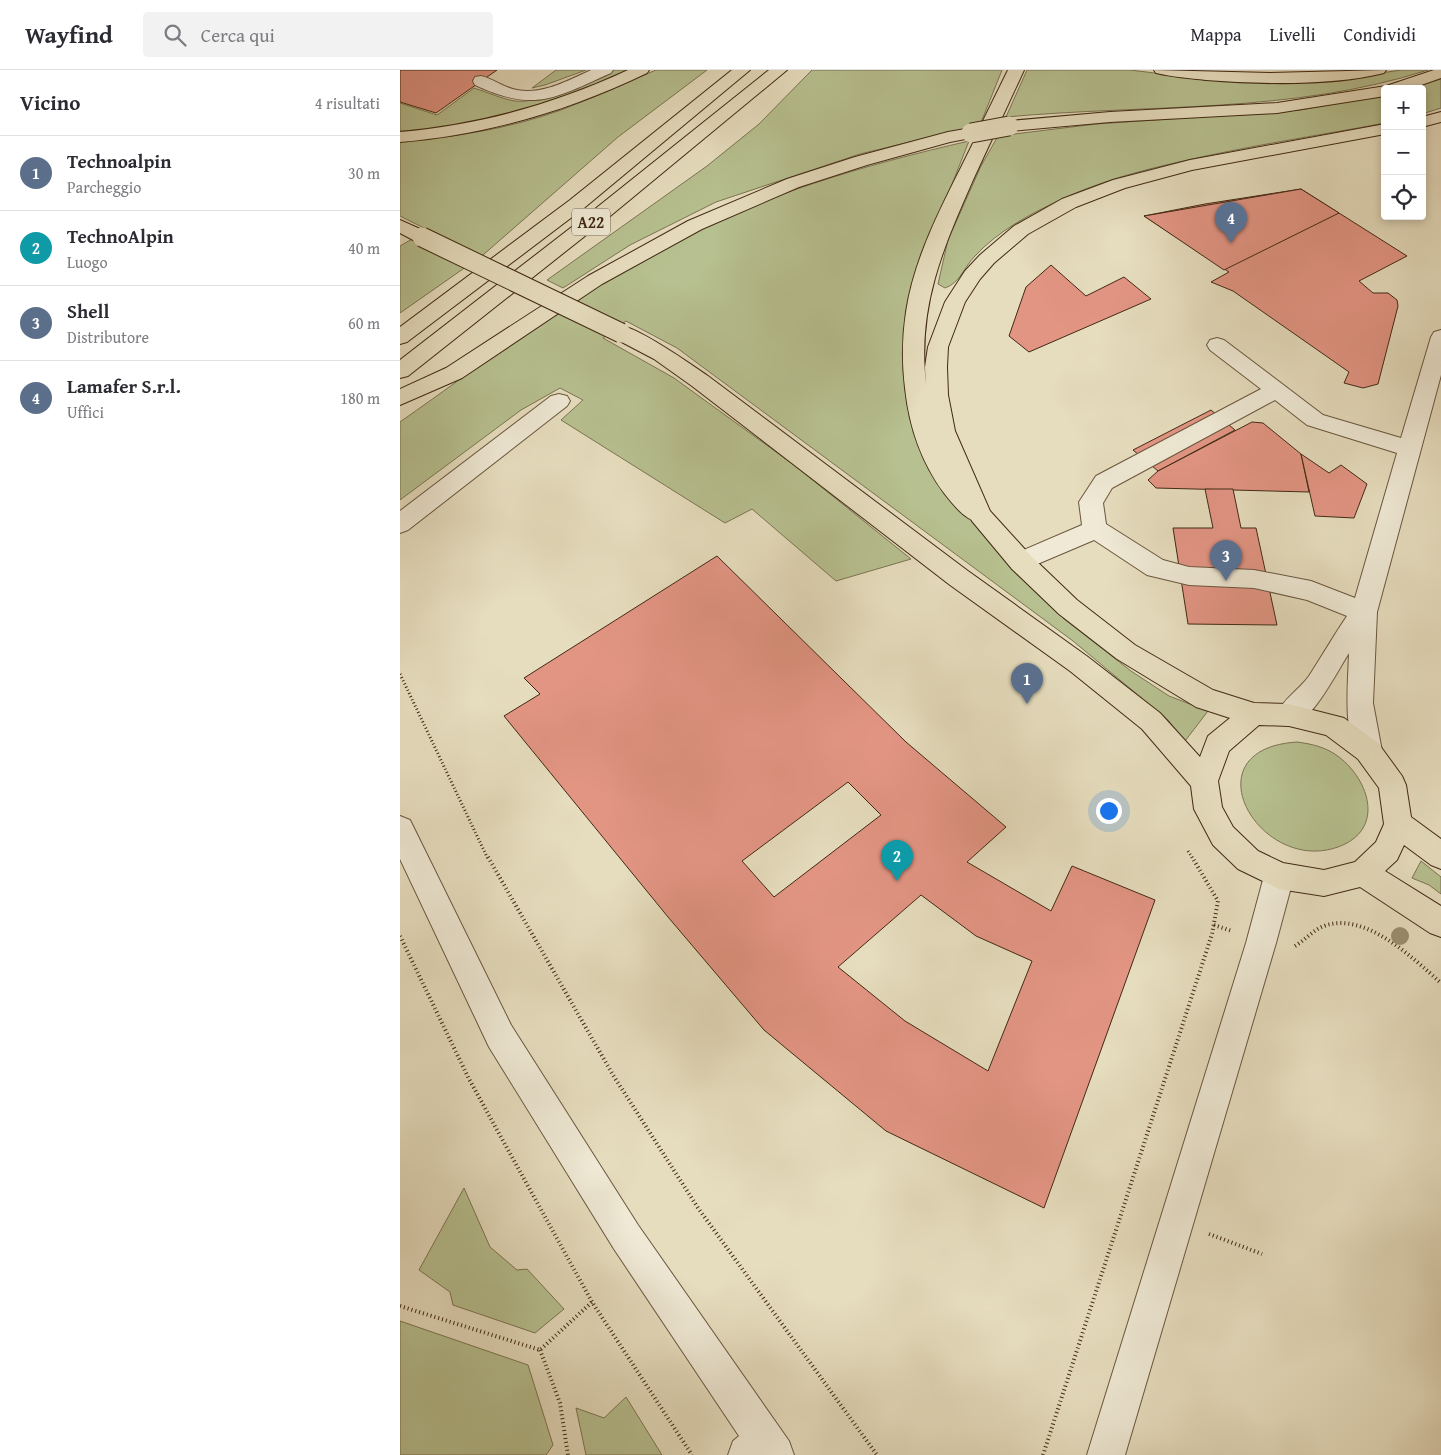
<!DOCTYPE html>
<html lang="it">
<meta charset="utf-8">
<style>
body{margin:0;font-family:"Gentium Book Plus",serif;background:#f2f2f3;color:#2b2b33}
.controls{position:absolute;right:15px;top:15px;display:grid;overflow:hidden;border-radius:5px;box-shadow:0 2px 8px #0003}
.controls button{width:45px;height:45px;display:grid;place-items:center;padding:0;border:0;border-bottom:1px solid #e1e1e2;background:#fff;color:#2b2b33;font:25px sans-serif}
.you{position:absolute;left:708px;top:740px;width:18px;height:18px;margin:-12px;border:4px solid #fff;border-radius:50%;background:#1a73e8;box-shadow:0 0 0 8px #1a73e833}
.badge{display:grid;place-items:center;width:32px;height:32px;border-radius:50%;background:#8f2418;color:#fff;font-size:16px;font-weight:700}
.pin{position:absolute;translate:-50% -41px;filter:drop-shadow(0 1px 2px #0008)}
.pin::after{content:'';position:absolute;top:26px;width:18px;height:15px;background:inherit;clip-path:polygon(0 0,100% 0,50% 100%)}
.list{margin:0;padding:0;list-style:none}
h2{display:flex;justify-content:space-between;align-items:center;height:65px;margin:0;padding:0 20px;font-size:21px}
h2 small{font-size:16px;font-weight:400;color:#7c7c81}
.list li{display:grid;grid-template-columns:32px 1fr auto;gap:15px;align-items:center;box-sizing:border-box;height:75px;padding:0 20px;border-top:1px solid #e1e1e2}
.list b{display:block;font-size:19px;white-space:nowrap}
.list p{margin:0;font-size:16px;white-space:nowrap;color:#7c7c81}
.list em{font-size:16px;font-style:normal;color:#7c7c81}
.icon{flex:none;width:28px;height:28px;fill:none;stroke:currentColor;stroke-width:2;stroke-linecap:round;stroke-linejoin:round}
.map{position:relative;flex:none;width:1041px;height:1385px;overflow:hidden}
header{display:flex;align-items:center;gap:30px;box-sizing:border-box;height:70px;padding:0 25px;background:#fff;border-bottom:1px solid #e1e1e2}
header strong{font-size:24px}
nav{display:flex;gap:28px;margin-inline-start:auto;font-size:18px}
.search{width:350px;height:45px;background:#f2f2f3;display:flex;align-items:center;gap:12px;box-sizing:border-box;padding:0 18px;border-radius:5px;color:#7c7c81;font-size:19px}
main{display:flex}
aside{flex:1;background:#fff}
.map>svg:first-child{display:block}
</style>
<header>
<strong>Wayfind</strong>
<div class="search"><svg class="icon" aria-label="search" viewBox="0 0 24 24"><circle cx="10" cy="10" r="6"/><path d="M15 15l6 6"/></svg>Cerca qui</div>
<nav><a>Mappa</a><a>Livelli</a><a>Condividi</a></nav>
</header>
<main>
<aside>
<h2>Vicino<small>4 risultati</small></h2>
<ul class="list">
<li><span class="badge" style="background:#5c6f8a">1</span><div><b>Technoalpin</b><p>Parcheggio</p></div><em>30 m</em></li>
<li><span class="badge" style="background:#0f9aa8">2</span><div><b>TechnoAlpin</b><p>Luogo</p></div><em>40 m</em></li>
<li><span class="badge" style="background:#5c6f8a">3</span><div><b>Shell</b><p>Distributore</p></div><em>60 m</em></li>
<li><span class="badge" style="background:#5c6f8a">4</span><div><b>Lamafer S.r.l.</b><p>Uffici</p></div><em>180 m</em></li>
</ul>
</aside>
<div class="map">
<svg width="1041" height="1385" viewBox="0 0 1041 1385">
<rect width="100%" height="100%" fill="#e6ddbe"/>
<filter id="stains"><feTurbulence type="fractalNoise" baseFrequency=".004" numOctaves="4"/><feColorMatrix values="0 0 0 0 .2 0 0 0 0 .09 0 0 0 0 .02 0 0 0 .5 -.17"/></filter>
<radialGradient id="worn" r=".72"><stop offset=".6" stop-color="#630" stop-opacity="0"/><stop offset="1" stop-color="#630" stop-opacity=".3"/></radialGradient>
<!-- green -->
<g fill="#b7c090" stroke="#7c7452">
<polygon points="156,0 186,0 145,15 132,18"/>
<path d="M214,0H229C161,31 76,61 0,61V33L37,45L74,18C87,22 102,29 115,31C142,34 189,11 214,0Z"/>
<path d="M256,0H307L218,67L83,185L0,243V176L28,160L0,146V71C53,68 111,58 161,40C193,28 224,13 256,0Z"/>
<polygon points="412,0 602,0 580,55 460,84 316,132 230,175 163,218 147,210 307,96 359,54"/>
<path d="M627,0H730L795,8L954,7L1001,0H1028C892,44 747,34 606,47Z"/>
<polygon points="1041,9 1041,38 1022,44 1022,19 1009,19"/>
<path d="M985,25V53C916,66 847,76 779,92C739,101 698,112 660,130C630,144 598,161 575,186C564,197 560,213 545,218L538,214L548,170L581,96L598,66L696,54L900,40Z"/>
<path d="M569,71L547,127L514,269L575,453L599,484L664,549L731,601L769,626L808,641L785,671L768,650L673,571L277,278L226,251L203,268L274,308L394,395L511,489L436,511L352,439L325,453L161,350L183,330L160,318L121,340L0,430V352C87,291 172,225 265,176C361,125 464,95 569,71Z"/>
<path d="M897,672C912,674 926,677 939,687C970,711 985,760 938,777C859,805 787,679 897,672Z"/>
<polygon points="1021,791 1041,807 1041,824 1029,815 1012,808"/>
<polygon points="64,1118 90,1177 117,1200 127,1199 164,1239 135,1263 53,1235 50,1222 19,1200"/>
<polygon points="0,1251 128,1295 153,1375 146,1385 0,1385"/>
<polygon points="226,1327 262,1385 186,1385 176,1338 204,1348"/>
</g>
<!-- building -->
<g fill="#e39584" stroke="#412913" fill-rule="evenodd">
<polygon points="0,0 97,0 36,43 0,32"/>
<polygon points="901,119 1007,186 959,211 973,223 988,223 997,230 998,236 978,314 963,318 944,313 949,302 833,221 811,212 829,202 744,146 805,134"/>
<polygon points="901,119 939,143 824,200 744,146"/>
<polygon points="651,195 686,226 724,207 751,229 629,282 609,266 626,217"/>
<polygon points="811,340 835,360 758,401 733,380"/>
<polygon points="852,352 863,353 901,384 909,422 756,418 748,410 758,401"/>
<polygon points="901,384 929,403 941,395 967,414 954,448 915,446"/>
<polygon points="805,419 833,419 841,458 856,458 877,555 788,554 773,458 813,458"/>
<path d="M317,486L506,672L606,757L567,792L651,841L672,796L755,830L644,1138L486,1061L364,960L268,847L104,646L140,624L124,608ZM448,712L481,745L374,827L342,791ZM521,825L576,866L632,891L588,1001L505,951L438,897Z"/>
</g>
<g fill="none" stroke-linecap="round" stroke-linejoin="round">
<defs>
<g id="minor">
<path d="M191,0H213L211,3C155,28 135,43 75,15L73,11L75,7L81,6C94,9 104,18 117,20C143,25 169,10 191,0Z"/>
<path d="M1041,260V305L977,542L973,633L982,681L978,689L968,693L958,689C943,659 948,616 949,583C938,600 912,652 891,656C887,656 883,654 880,653L876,645C883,629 899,620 909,606C922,586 934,565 947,546L907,530L854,518L789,515L747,505L694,470L621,501L612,499L609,492L612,485L682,455L679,432L696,406L861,319L810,280L807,275L810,270L817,268L824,270L923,345L1001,368L1031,267L1034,262ZM875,330L907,355L997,383L955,528L911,511L854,500L789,497L763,490L706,454L703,433L712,418Z"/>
<polygon points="159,324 167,326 170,331 167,336 8,460 0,463 0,441 151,326"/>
<polygon points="0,746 10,750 111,955 238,1155 389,1371 394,1385 328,1385 333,1371 339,1366 214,1179 89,977 0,789"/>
<polygon points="879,793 889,797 894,806 876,873 725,1385 687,1385 846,873 864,806 869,797"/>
</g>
<g id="major">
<polygon points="1041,42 1041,52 1022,57 1022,47"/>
<path d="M985,54V64L792,100L725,118L676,137L628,164L594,193L580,209L565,232L548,277L547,297L548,325L555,361L590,441L630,485L677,530L735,575L813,620L854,633L889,634L944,648L978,673L1002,706L1006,715L1011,747L1041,769V799L1031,795L1004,775L997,790L985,801L1041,836V867L1030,863L960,817L924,826L879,819L838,799L813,775L794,739L791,716L742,659L670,601L550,515L292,316L254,289L214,268L211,263L214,258C215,258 220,256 221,256C238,257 292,295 308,306L568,501L688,587L760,643L800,687L808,666L830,648L796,637L717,589L659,544L612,499L572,451L533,361L526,325L525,297L528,277L545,232L565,201L580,185L614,156L662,129L713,110L790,90ZM859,655L889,656L926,665L958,689L979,718L984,754L976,772L955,792L924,800L883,793L858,781L833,757L822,737L818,711L829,681Z"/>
<polygon points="0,150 29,163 32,167 29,171 22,173 15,171 0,163"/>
</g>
<g id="highway">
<path d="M228,0H249L247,3C168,41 87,65 0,72V62C80,55 155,34 228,0Z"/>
<polygon points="332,0 350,0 184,138 7,272 0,274 0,257 170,130"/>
<polygon points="369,0 387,0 209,147 8,306 0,308 0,290 195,139"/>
<path d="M608,0H624C607,37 590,73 573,110C543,178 517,237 526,313C529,338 535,363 545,386C552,400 560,412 571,423C578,430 587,436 592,445L588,451C570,457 555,437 544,423C521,392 509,356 505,318C502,293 502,268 506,242C515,181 549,123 576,67L550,72L467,95L399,117L302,159L202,214L62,308L0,335V319L46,298L188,206L288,151L387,109L455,87L548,62L571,58L578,61Z"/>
<path d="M754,0L870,3L986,0L984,3C933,16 858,14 806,10C790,8 772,7 756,3Z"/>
<polygon points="1034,0 1041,0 1041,8 1010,19 985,19 985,26 877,43 710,52 609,61 603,60 600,56 603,52 609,51 710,42 877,33 986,16"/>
</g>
</defs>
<!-- minor casing -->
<use href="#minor" stroke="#6a563e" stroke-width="2"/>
<!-- major casing -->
<use href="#major" stroke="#412913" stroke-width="2"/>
<!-- highway casing -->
<use href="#highway" stroke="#412913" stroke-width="2"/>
<!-- path-far1 -->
<g stroke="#412913" stroke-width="3" stroke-dasharray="1 2.5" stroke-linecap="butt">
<polyline points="0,604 88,789"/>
<polyline points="788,781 793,789"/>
</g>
<!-- path -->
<g stroke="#412913" stroke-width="4" stroke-dasharray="1 3" stroke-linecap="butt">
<polyline points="88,787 213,1005 298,1138 477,1385"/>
<polyline points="814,855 832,861"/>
<polyline points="0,866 69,1009 192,1232 292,1385"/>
<path d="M895,876C905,870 913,860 924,856C965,841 1013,888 1041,913"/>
<polyline points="809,1164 862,1184"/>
<polyline points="0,1236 140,1280 192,1232"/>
<polyline points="140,1280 160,1333 168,1385"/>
<polyline points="643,1385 812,864 818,831 792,787"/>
</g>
<!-- minor -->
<use href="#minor" fill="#efe9d5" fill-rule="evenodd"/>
<!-- major -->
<use href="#major" fill="#e6ddbe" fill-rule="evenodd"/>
<!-- highway -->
<use href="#highway" fill="#e6ddbe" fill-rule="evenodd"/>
<defs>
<polyline id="major-bridge" points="22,167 221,263"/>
<polyline id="highway-bridge" points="571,63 609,56"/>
</defs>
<!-- major-bridge casing -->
<use href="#major-bridge" stroke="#412913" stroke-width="21" stroke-linecap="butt"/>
<!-- highway-bridge casing -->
<use href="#highway-bridge" stroke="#412913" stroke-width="21" stroke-linecap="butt"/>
<!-- major-bridge -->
<use href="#major-bridge" stroke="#e6ddbe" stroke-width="19"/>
<!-- highway-bridge -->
<use href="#highway-bridge" stroke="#e6ddbe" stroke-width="19"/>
</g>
<!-- trees -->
<circle fill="#9b8f71" cx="1000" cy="866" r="9"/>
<g text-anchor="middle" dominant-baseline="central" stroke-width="4" stroke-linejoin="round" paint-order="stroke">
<!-- shield labels -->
<rect fill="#efe9d5" stroke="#75634d" stroke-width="1" x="172" y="138.5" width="38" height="27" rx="4"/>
<g font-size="16" font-weight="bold" fill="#412913">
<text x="191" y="152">A22</text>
</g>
</g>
<rect width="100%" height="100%" filter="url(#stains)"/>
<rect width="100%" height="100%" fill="url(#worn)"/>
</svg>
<div class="controls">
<button>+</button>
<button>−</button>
<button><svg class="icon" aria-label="locate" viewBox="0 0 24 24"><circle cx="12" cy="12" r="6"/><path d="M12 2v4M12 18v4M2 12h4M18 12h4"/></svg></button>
</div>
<div class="you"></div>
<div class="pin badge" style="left:627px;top:634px;background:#5c6f8a">1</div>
<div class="pin badge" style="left:497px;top:811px;background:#0f9aa8">2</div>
<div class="pin badge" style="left:826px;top:511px;background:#5c6f8a">3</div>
<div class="pin badge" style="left:831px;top:173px;background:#5c6f8a">4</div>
</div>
</main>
